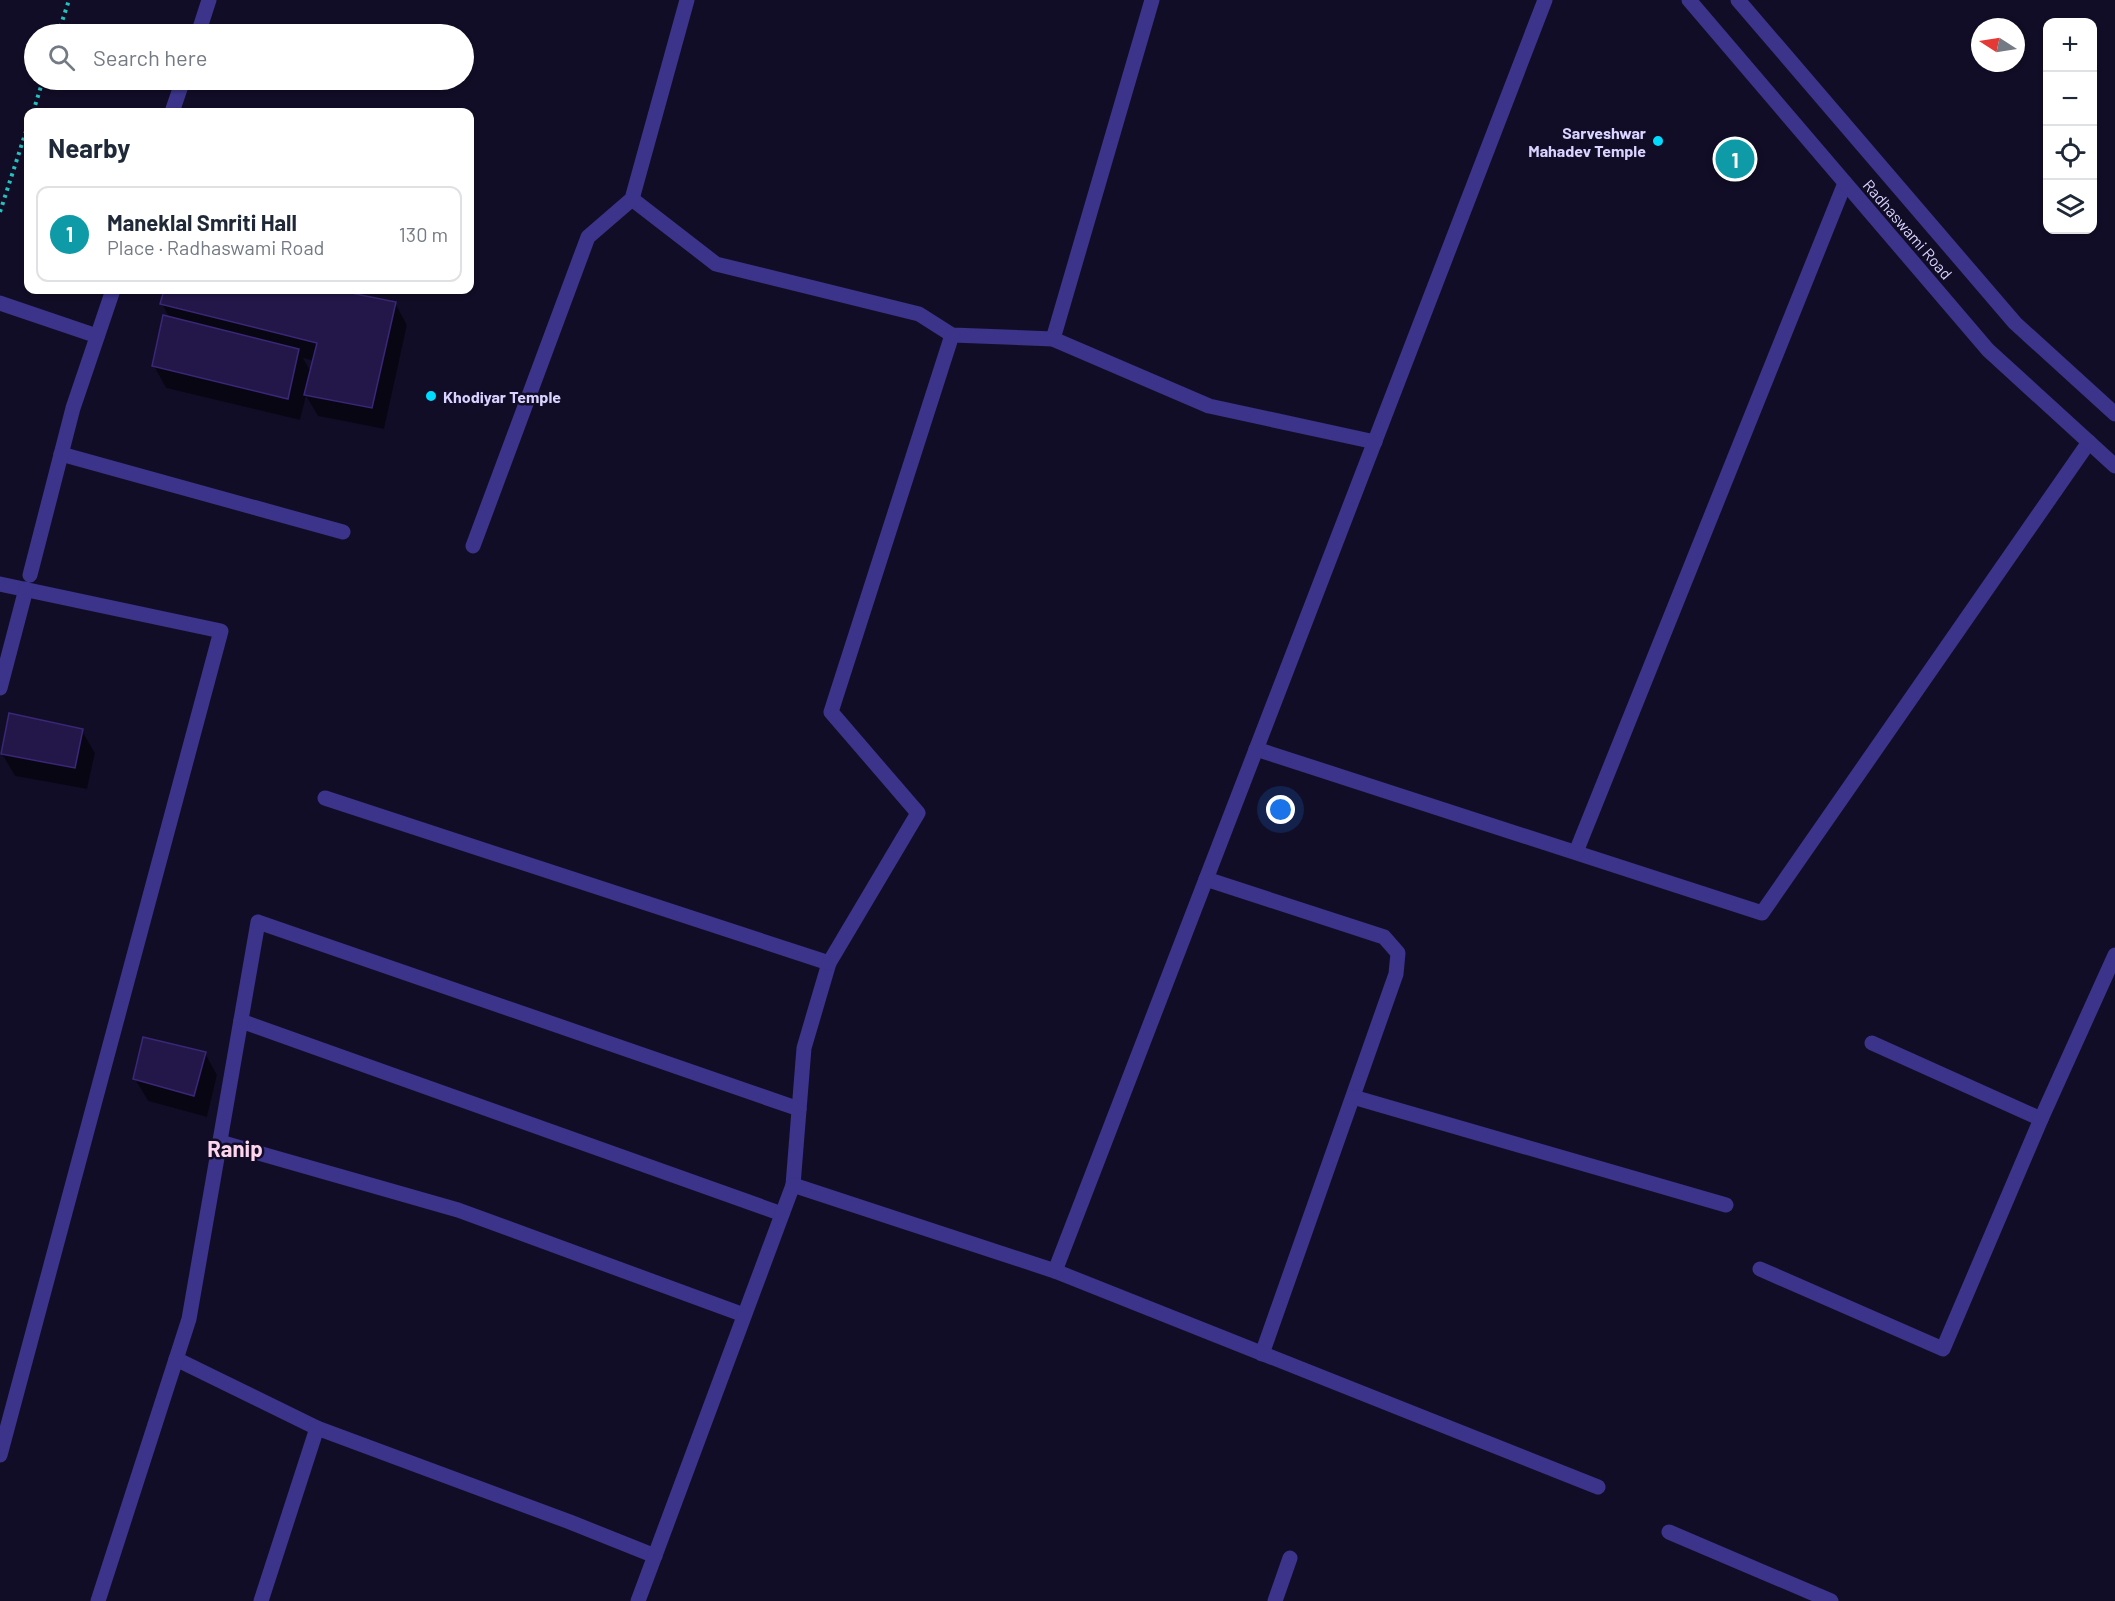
<!DOCTYPE html>
<meta charset="utf-8">
<style>
body{margin:0;font-family:Barlow,sans-serif;background:#f6f6f7;color:#1f2937}
.controls{position:absolute;right:18px;top:18px;display:grid;overflow:hidden;border-radius:12px;box-shadow:0 2px 4px #0004}
.controls button{width:54px;height:54px;display:grid;place-items:center;padding:0;border:0;border-bottom:2px solid #e0e1e3;background:#fff;color:#1f2937;font:30px sans-serif}
.compass{position:absolute;left:1971px;top:18px;width:54px;height:54px;border-radius:50%;background:#fff;box-shadow:0 2px 4px #0004;rotate:282deg}
.you{position:absolute;left:1281px;top:810px;width:21px;height:21px;margin:-15px;border:4px solid #fff;border-radius:50%;background:#1a73e8;box-shadow:0 0 0 9px #1a73e833}
.badge{display:grid;place-items:center;width:39px;height:39px;border-radius:50%;background:#0f766e;color:#fff;font-size:20px;font-weight:700}
.pin{position:absolute;translate:-50% -50%;border:3px solid #fff;box-shadow:0 2px 6px #0006}
.list{margin:0;padding:0;list-style:none}
h2{display:flex;justify-content:space-between;align-items:center;height:78px;margin:0;padding:0 24px;font-size:26px}
h2 small{font-size:20px;font-weight:400;color:#747a83}
.list li{display:grid;grid-template-columns:39px 1fr auto;gap:18px;align-items:center;box-sizing:border-box;height:96px;margin:0 12px 12px;padding:0 12px;border:2px solid #e0e1e3;border-radius:12px}
.list b{display:block;font-size:22px;white-space:nowrap}
.list p{margin:0;font-size:20px;white-space:nowrap;color:#747a83}
.list em{font-size:20px;font-style:normal;color:#747a83}
.icon{flex:none;width:33px;height:33px;fill:none;stroke:currentColor;stroke-width:2;stroke-linecap:round;stroke-linejoin:round}
.map{position:relative;flex:none;width:2115px;height:1601px;overflow:hidden}
.search{position:absolute;background:#fff;box-shadow:0 2px 4px #0004;left:24px;top:24px;width:450px;height:66px;display:flex;align-items:center;gap:15px;box-sizing:border-box;padding:0 21px;border-radius:33px;color:#747a83;font-size:22px}
.panel{position:absolute;background:#fff;box-shadow:0 2px 4px #0004;left:24px;top:108px;width:450px;height:186px;border-radius:12px}
.map>svg:first-child{display:block}
</style>
<div class="map">
<svg width="2115" height="1601" viewBox="0 0 2115 1601">
<rect width="100%" height="100%" fill="#120d27"/>
<!-- shadow -->
<g fill="#0007" fill-rule="evenodd">
<path d="M166,290H329L395,303L407,325L384,429L318,416L306,396L300,420L166,388L154,366L170,319L162,304ZM303,358L314,361L311,372Z"/>
<polygon points="82,731 95,753 87,789 15,776 2,754"/>
<polygon points="205,1053 217,1075 207,1117 148,1101 135,1079"/>
</g>
<!-- building -->
<g fill="#231749" stroke="#3a2777" stroke-width="1.5">
<polygon points="164,290 336,290 396,302 372,408 304,395 317,343 160,304"/>
<polygon points="163,315 299,349 288,399 152,366"/>
<polygon points="9,713 83,729 75,768 1,754"/>
<polygon points="143,1037 206,1052 194,1096 133,1079"/>
</g>
<g fill="none" stroke-linecap="round" stroke-linejoin="round">
<!-- path -->
<g stroke="#25c1be" stroke-width="4" stroke-dasharray="3 4.5" stroke-linecap="butt">
<polyline points="58,34 69,0"/>
<polyline points="33,112 43,80"/>
<polyline points="0,212 28,125"/>
</g>
<!-- minor -->
<g stroke="#3b348a" stroke-width="15">
<polyline points="198,34 209,0"/>
<polyline points="172,112 183,80"/>
<polyline points="632,199 716,264 919,314 952,335 1053,339 1209,406 1375,442"/>
<polyline points="0,303 97,336"/>
<polyline points="1053,339 1152,0"/>
<polyline points="61,454 343,532"/>
<polyline points="473,546 588,237 632,199 687,0"/>
<polyline points="30,575 73,408 113,290"/>
<polyline points="0,584 221,631 0,1455"/>
<polyline points="0,688 26,589"/>
<polyline points="1256,749 1762,913 2089,442"/>
<polyline points="325,798 829,963 804,1048 793,1185"/>
<polyline points="1576,852 1845,183"/>
<polyline points="1206,879 1384,937 1398,953 1396,974 1262,1354"/>
<polyline points="829,963 918,813 831,712 952,335"/>
<polyline points="241,1021 782,1214"/>
<polyline points="1872,1043 2041,1119"/>
<polyline points="1353,1097 1726,1205"/>
<polyline points="220,1142 458,1210 744,1315"/>
<polyline points="1760,1269 1943,1349 2041,1119 2115,955"/>
<polyline points="1055,1271 1598,1487"/>
<polyline points="176,1359 317,1428"/>
<polyline points="1669,1532 1831,1601"/>
<polyline points="98,1601 189,1319 258,922 799,1109"/>
<polyline points="261,1601 317,1428 570,1522 655,1556"/>
<polyline points="1275,1601 1290,1558"/>
</g>
<!-- tertiary -->
<g stroke="#3b348a" stroke-width="15">
<polyline points="1689,0 1988,350 2115,466"/>
<polyline points="1738,0 2015,323 2115,414"/>
<polyline points="638,1601 793,1185 1055,1271 1545,0"/>
</g>
</g>
<!-- markers -->
<g fill="#00dbfe" stroke="#120d27" stroke-width="2">
<circle cx="1658" cy="141" r="6"/>
<circle cx="431" cy="396" r="6"/>
</g>
<g text-anchor="middle" dominant-baseline="central" stroke-width="5" stroke-linejoin="round" paint-order="stroke">
<!-- poi labels -->
<g font-size="16" font-weight="bold" fill="#d9d3ff" stroke="#120d27" text-anchor="end">
<text x="1646" y="132">Sarveshwar<tspan x="1646" dy="18">Mahadev Temple</tspan></text>
<text x="443" y="396" text-anchor="start">Khodiyar Temple</text>
</g>
<!-- street labels -->
<g font-size="16" fill="#d9d3ff" stroke="#120d27">
<text transform="translate(1908 229) rotate(49)">Radhaswami Road</text>
</g>
<!-- district labels -->
<g font-size="22" font-weight="bold" fill="#ffd5ee" stroke="#120d27">
<text x="235" y="1148">Ranip</text>
</g>
</g>
</svg>
<div class="controls">
<button>+</button>
<button>−</button>
<button><svg class="icon" aria-label="locate" viewBox="0 0 24 24"><circle cx="12" cy="12" r="6"/><path d="M12 2v4M12 18v4M2 12h4M18 12h4"/></svg></button>
<button><svg class="icon" aria-label="layers" viewBox="0 0 24 24"><path d="M12 4l9 5-9 5-9-5zM3 14l9 5 9-5"/></svg></button>
</div>
<svg class="compass" viewBox="-18 -18 36 36"><path d="M0-13l5 13h-10z" fill="#e53935"/><path d="M0 13l5-13h-10z" fill="#747a83"/></svg>
<div class="you"></div>
<div class="pin badge" style="left:1735px;top:159px;background:#0f9aa8">1</div>
<div class="search"><svg class="icon" aria-label="search" viewBox="0 0 24 24"><circle cx="10" cy="10" r="6"/><path d="M15 15l6 6"/></svg>Search here</div>
<section class="panel">
<h2>Nearby<small></small></h2>
<ul class="list">
<li><span class="badge" style="background:#0f9aa8">1</span><div><b>Maneklal Smriti Hall</b><p>Place · Radhaswami Road</p></div><em>130 m</em></li>
</ul>
</section>
</div>
